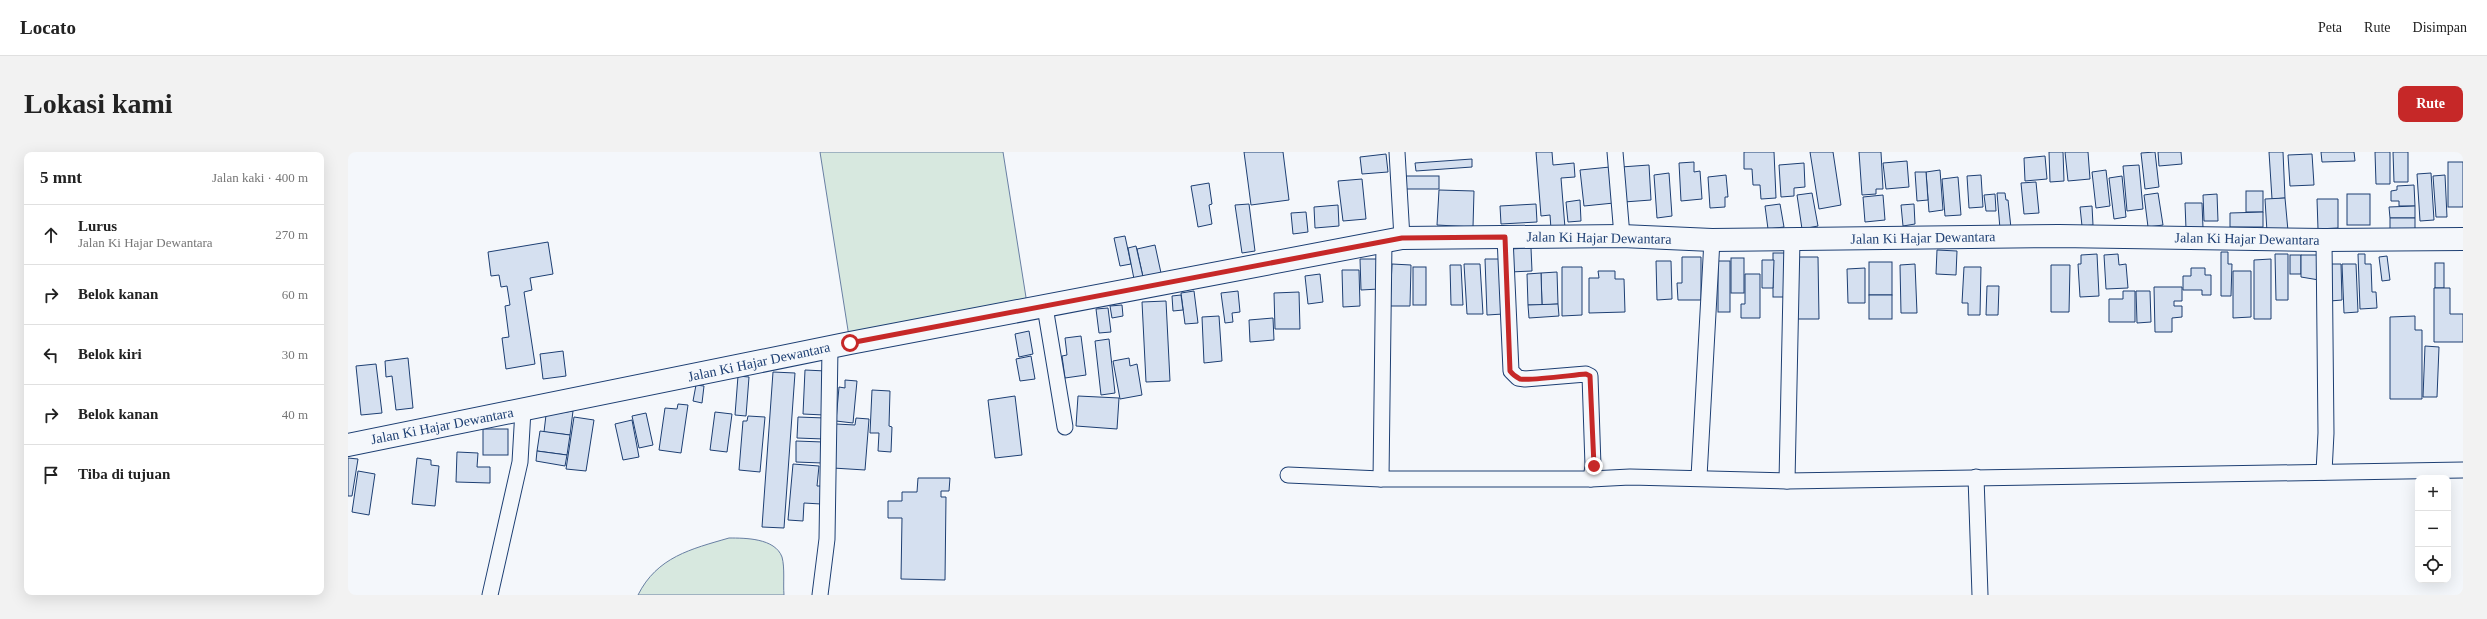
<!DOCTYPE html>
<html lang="id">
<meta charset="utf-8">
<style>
body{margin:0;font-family:Georgia,serif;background:#f2f2f2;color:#222}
.controls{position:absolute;right:12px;bottom:12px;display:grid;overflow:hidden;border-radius:8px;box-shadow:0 4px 16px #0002}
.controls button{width:36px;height:36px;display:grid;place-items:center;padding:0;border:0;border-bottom:1px solid #e0e0e0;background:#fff;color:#222;font:20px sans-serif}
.stop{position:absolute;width:12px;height:12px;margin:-9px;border:3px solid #c62828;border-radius:50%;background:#fff}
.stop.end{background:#c62828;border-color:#fff;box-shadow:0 1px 4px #0008}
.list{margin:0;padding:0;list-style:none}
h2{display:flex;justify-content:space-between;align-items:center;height:52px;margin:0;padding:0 16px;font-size:17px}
h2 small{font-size:13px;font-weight:400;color:#767676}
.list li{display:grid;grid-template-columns:26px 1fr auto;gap:12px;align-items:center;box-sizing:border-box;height:60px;padding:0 16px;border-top:1px solid #e0e0e0}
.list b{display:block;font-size:15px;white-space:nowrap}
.list p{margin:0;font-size:13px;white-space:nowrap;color:#767676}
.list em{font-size:13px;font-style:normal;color:#767676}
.icon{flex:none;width:22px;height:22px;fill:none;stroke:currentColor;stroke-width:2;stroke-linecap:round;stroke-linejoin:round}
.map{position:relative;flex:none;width:2115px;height:443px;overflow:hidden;border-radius:8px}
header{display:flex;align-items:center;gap:24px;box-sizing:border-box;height:56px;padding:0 20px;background:#fff;border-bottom:1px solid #e0e0e0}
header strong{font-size:19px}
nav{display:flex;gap:22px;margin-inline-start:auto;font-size:14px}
.intro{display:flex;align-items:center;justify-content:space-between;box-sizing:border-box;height:96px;padding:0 24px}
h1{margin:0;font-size:28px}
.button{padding:10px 18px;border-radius:8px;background:#c62828;color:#fff;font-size:14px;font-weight:700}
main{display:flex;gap:24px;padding:0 24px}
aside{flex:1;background:#fff;border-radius:8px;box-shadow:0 4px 16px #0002}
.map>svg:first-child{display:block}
</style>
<header>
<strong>Locato</strong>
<nav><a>Peta</a><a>Rute</a><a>Disimpan</a></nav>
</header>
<div class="intro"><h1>Lokasi kami</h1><a class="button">Rute</a></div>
<main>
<aside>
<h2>5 mnt<small>Jalan kaki · 400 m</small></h2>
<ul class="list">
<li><svg class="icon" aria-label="ahead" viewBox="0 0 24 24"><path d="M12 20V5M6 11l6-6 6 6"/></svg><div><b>Lurus</b><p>Jalan Ki Hajar Dewantara</p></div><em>270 m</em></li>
<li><svg class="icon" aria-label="right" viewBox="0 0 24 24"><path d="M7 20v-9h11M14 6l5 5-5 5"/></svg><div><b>Belok kanan</b></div><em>60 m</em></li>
<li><svg class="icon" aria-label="left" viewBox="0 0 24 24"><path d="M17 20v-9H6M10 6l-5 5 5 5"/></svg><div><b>Belok kiri</b></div><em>30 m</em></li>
<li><svg class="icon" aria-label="right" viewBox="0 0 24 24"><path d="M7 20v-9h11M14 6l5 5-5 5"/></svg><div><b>Belok kanan</b></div><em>40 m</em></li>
<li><svg class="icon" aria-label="arrive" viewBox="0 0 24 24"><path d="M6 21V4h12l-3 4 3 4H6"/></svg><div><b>Tiba di tujuan</b></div></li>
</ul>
</aside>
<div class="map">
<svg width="2115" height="443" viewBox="0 0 2115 443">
<rect width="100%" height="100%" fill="#f4f7fb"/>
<!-- green -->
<g fill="#d7e8df" stroke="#687fa3">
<polygon points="472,0 655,0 680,158 502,191"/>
<path d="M381,386C397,386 427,386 434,405C437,416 435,432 436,443H290C309,405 343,397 381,386Z"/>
</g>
<!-- building -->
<g fill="#d5e0f0" stroke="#1d3f73">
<polygon points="896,0 935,0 941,48 903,53"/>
<polygon points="1188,0 1204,0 1205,13 1226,11 1227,25 1213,26 1217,76 1203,77 1202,63 1193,64"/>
<polygon points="1396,0 1426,0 1428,46 1413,47 1412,33 1405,33 1404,17 1396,17"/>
<polygon points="1462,0 1485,0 1493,53 1471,57"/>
<polygon points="1511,0 1533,0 1535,37 1528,37 1528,42 1514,43"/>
<polygon points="1701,0 1715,0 1716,29 1702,30"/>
<polygon points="1717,0 1740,0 1742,27 1720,29"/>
<polygon points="1807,0 1811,35 1797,37 1793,1"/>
<polygon points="1810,0 1833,0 1834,12 1811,14"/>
<polygon points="1921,0 1935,0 1937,46 1924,47"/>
<polygon points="1973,0 2006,0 2007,9 1974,10"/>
<polygon points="2027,0 2042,0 2042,32 2028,32"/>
<polygon points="2045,0 2060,0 2060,30 2046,30"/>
<polygon points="1038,2 1040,20 1014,22 1012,5"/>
<polygon points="1964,2 1966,33 1942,34 1940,3"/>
<polygon points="1697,4 1699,27 1677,29 1676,6"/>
<polygon points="1124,7 1124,15 1068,19 1067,11"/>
<polygon points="1559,9 1561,35 1538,37 1535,11"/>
<polygon points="1346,10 1346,20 1352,19 1354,47 1333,49 1331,11"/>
<rect x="2100" y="10" width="15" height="45"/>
<polygon points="1456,11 1457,35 1446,36 1446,44 1433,45 1431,13"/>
<polygon points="1301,13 1303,48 1276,50 1273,15"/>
<polygon points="1791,13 1795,57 1779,59 1775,14"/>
<polygon points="1262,15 1266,51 1236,54 1232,18"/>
<polygon points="1592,18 1595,58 1581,60 1578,20"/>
<polygon points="1758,18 1762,54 1748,56 1744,20"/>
<polygon points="1567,20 1578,20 1580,48 1569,49"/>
<polygon points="1321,21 1324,64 1309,66 1306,23"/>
<polygon points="2083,21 2086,68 2072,69 2069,22"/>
<polygon points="1378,23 1380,45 1377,45 1377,55 1362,56 1360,25"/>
<polygon points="1633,23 1635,55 1621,56 1619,24"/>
<polygon points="2097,23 2099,65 2088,65 2085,24"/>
<rect x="1056" y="24" width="35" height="13"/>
<polygon points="1774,24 1778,65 1766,67 1761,26"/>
<polygon points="1610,25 1613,63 1597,64 1594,27"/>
<polygon points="1014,27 1018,67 995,69 990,29"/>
<polygon points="1688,30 1691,61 1676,62 1673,31"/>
<polygon points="861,31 864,52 861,53 864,72 850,75 843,34"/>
<polygon points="2066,33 2067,54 2051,54 2051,49 2043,49 2043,39 2049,38 2049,34"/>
<polygon points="1091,38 1126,39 1125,75 1089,73"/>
<rect x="1898" y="39" width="17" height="21"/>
<polygon points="1464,41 1470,74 1454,77 1449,43"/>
<polygon points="1649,41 1657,41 1658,48 1660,48 1663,76 1652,77"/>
<polygon points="1810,41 1815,73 1800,75 1796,43"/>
<polygon points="1647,42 1648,59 1638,59 1636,43"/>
<polygon points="1869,42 1870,69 1856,69 1855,43"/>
<rect x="1999" y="42" width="23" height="31"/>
<polygon points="1535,43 1537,68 1517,70 1515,45"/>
<polygon points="1937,46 1940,79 1919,80 1917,47"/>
<polygon points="1969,47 1990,47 1990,76 1970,77"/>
<polygon points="1232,48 1233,69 1220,70 1218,50"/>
<polygon points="1837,51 1854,51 1855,76 1838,77"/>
<polygon points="901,52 907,99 894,101 887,53"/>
<polygon points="1188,52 1189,70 1153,72 1152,54"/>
<polygon points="1432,52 1436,75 1420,77 1417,54"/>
<polygon points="1566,52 1567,72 1555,74 1553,53"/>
<polygon points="990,53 991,74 967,76 966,55"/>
<polygon points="1744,54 1745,73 1734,74 1732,55"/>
<polygon points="2067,54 2067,66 2042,66 2041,55"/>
<polygon points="958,60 960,80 945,82 943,61"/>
<polygon points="1915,60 1915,75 1882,75 1882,61"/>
<polygon points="2042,66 2067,66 2067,79 2042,80"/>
<polygon points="777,84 783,112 772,114 766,86"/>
<polygon points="200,90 205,122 182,126 184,138 176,140 187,212 158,217 154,186 161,185 157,154 162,153 159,134 153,135 151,123 143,124 140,100"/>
<polygon points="807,93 813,121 795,125 789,97"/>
<polygon points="788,94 795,125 786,127 780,96"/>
<polygon points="1183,96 1184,119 1162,120 1161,97"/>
<polygon points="1589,98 1609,99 1608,123 1588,122"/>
<polygon points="1873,100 1880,100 1880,112 1884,112 1883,144 1873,144"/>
<rect x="1425" y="101" width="12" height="44"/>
<polygon points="1749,102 1751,144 1732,145 1730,112 1733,112 1733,103"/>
<polygon points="1770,102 1771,113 1778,112 1780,136 1758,137 1756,103"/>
<polygon points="1927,102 1940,102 1940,148 1928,148"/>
<polygon points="2010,102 2017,102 2017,112 2023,112 2024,140 2028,140 2029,156 2012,157"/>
<rect x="1942" y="103" width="11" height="19"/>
<polygon points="1953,103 1971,103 1971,128 1953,125"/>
<polygon points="2039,104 2042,128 2034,129 2031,105"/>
<polygon points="1334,105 1353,105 1353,148 1330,148 1329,131 1334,131"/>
<polygon points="1448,105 1470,105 1471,167 1449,167"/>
<rect x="1383" y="106" width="13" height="35"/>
<polygon points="1012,107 1030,107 1031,137 1013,138"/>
<polygon points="1137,107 1152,107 1155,162 1139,163"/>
<polygon points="1923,107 1923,167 1906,167 1906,108"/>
<polygon points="1414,108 1426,108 1425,136 1414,136"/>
<polygon points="1308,109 1323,109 1324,147 1309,148"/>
<rect x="1370" y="109" width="12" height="51"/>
<rect x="1521" y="110" width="23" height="33"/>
<rect x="2087" y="111" width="9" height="25"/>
<polygon points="1044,112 1063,113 1062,154 1042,154"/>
<polygon points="1116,112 1132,112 1135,162 1119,162"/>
<polygon points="1567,112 1569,161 1553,161 1552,113"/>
<polygon points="1981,112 1993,112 1994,148 1982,149"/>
<polygon points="1994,112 2008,112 2010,160 1996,161"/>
<polygon points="1102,113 1113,113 1115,153 1103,153"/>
<polygon points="1703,113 1722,113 1721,160 1703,160"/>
<rect x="1065" y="115" width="13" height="38"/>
<polygon points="1214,115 1234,115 1234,163 1214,164"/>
<polygon points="1616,115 1633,115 1632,163 1620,163 1620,151 1614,151"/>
<polygon points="1517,116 1517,151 1500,151 1499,117"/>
<polygon points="1843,116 1857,116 1857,123 1863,123 1863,143 1854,143 1854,138 1835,138 1835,124 1843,124"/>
<polygon points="994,118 1011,118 1012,154 995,155"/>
<polygon points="1250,119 1267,119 1267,127 1276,127 1277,160 1241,161 1241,126 1251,126"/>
<polygon points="1885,119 1903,119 1903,165 1885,166"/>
<polygon points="1209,120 1210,152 1194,153 1193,121"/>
<polygon points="1193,121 1194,153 1180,153 1179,122"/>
<polygon points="972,122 975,150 960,152 957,124"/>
<polygon points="1397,122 1412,122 1412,166 1393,166 1393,152 1397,152"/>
<polygon points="1639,134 1651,134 1650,163 1638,163"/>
<polygon points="1806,135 1834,135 1834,149 1826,149 1826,154 1834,154 1834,165 1824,166 1824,180 1807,180"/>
<polygon points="2086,136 2102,136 2102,162 2115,162 2115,190 2086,190"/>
<polygon points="846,139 850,171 837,172 833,141"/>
<polygon points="890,139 892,160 884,161 885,170 877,171 873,141"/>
<polygon points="1775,139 1787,139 1787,170 1761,170 1761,147 1775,147"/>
<polygon points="1788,139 1802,139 1803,170 1789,171"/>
<polygon points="951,140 952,177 927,177 926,141"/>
<polygon points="833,143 835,158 825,159 824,144"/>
<rect x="1521" y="143" width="23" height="24"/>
<polygon points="818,149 822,229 798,230 794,150"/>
<polygon points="1210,152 1211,164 1181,166 1180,153"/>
<polygon points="774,153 775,164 764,166 762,154"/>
<polygon points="760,156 763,180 751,181 748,157"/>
<polygon points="871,164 874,209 856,211 854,165"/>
<polygon points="2067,164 2067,178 2074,178 2074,247 2042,247 2042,165"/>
<polygon points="925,166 926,188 902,190 901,168"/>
<polygon points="681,179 685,202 671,205 667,182"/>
<polygon points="733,184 738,223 717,226 714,204 719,203 717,186"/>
<polygon points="761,187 767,241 753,243 747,189"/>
<polygon points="2077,194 2091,195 2089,245 2075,245"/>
<polygon points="215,199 218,224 195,227 192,202"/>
<polygon points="683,204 687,227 672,229 668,207"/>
<polygon points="60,206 65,256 48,258 44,224 38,225 37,209"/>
<polygon points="781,206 782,214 789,212 794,243 772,247 765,209"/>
<polygon points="28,212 34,261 13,263 8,214"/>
<polygon points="457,218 478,219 476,263 455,262"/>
<polygon points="425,220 447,221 436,376 414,375"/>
<polygon points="390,224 401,225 398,264 387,263"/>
<polygon points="497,228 509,229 505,271 488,269 491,235 497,236"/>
<polygon points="348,233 356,234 354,251 345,249"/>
<polygon points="524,238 542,239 541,274 544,275 543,300 530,299 531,281 522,281"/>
<polygon points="667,244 674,303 647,306 640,248"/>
<polygon points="730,244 771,246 769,277 728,274"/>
<polygon points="330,252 340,253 333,301 311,298 317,256 329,257"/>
<polygon points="225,259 222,283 196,280 198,263"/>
<polygon points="367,260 384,262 379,300 362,298"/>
<polygon points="298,261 305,293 291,296 284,264"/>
<polygon points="400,264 417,265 412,320 391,318 395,269 399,269"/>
<polygon points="226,265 246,268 238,319 218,317"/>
<polygon points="450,265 477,266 476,287 449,286"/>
<polygon points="508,266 521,267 517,318 485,316 488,272 507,273"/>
<polygon points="284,268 291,305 275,308 267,272"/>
<rect x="135" y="277" width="25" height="26"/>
<polygon points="192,279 222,283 219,303 189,299"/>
<polygon points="448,289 475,290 474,311 448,310"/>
<polygon points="189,299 219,303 217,314 188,309"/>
<polygon points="109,300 130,301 129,315 142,315 142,331 108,330"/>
<polygon points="0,306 10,307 4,344 0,344"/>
<polygon points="69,306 83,308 83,313 91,314 87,354 64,352"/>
<polygon points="445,312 471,314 469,334 475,334 473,352 456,351 455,369 440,368"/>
<polygon points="10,319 27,322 21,363 4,360"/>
<polygon points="570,326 602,326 601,339 593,339 593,345 598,345 597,428 553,427 554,366 540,366 540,349 554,349 554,340 569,340"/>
</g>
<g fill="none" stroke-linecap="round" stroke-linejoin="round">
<defs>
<g id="street">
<polyline points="1049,0 1054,86"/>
<polyline points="1267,0 1274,84"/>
<polyline points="1157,85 1163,219 1170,226 1177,227 1238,222 1242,224 1245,314 1243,327"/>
<polyline points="1976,88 1978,281 1976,320"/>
<polyline points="697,155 717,275"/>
<polyline points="940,323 1033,327 1243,327 1282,325 1439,329 2115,318"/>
<polyline points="1351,325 1364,88"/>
<polyline points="1628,325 1632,443"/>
<polyline points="1033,327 1036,90"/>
<polyline points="1439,329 1444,88"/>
<polyline points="142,443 172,310 175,258"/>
<polyline points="472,443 479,387 482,196"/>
</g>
<polyline id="primary" points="0,293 502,191 1054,86 1274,84 1364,88 1711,84 1976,88 2115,87"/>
</defs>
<!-- street casing -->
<use href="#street" stroke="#1d3f73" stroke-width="17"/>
<!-- primary casing -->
<use href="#primary" stroke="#1d3f73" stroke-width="24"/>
<!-- street -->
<use href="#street" stroke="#f4f7fb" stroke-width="15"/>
<!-- primary -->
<use href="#primary" stroke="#f4f7fb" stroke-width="22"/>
</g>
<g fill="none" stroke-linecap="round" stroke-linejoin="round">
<!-- route -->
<path stroke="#c62828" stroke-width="5" d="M502,191L1054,86L1157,85L1162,219C1165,223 1168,225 1172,227C1183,229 1224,223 1238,222L1242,224L1246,314"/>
</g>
<g text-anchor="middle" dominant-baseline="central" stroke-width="3" stroke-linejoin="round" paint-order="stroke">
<!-- street labels -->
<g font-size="14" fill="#1d3f73" stroke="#f4f7fb">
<text transform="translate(1251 86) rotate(1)">Jalan Ki Hajar Dewantara</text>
<text transform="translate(1575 86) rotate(-1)">Jalan Ki Hajar Dewantara</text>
<text transform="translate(1899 87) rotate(1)">Jalan Ki Hajar Dewantara</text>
<text transform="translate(411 210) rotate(-12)">Jalan Ki Hajar Dewantara</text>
<text transform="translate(94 274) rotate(-11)">Jalan Ki Hajar Dewantara</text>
</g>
</g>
</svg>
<div class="controls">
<button>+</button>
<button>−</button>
<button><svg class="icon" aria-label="locate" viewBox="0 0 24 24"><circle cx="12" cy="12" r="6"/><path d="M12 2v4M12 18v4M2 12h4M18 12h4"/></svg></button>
</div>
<div class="stop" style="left:502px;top:191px"></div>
<div class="stop end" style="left:1246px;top:314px"></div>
</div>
</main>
